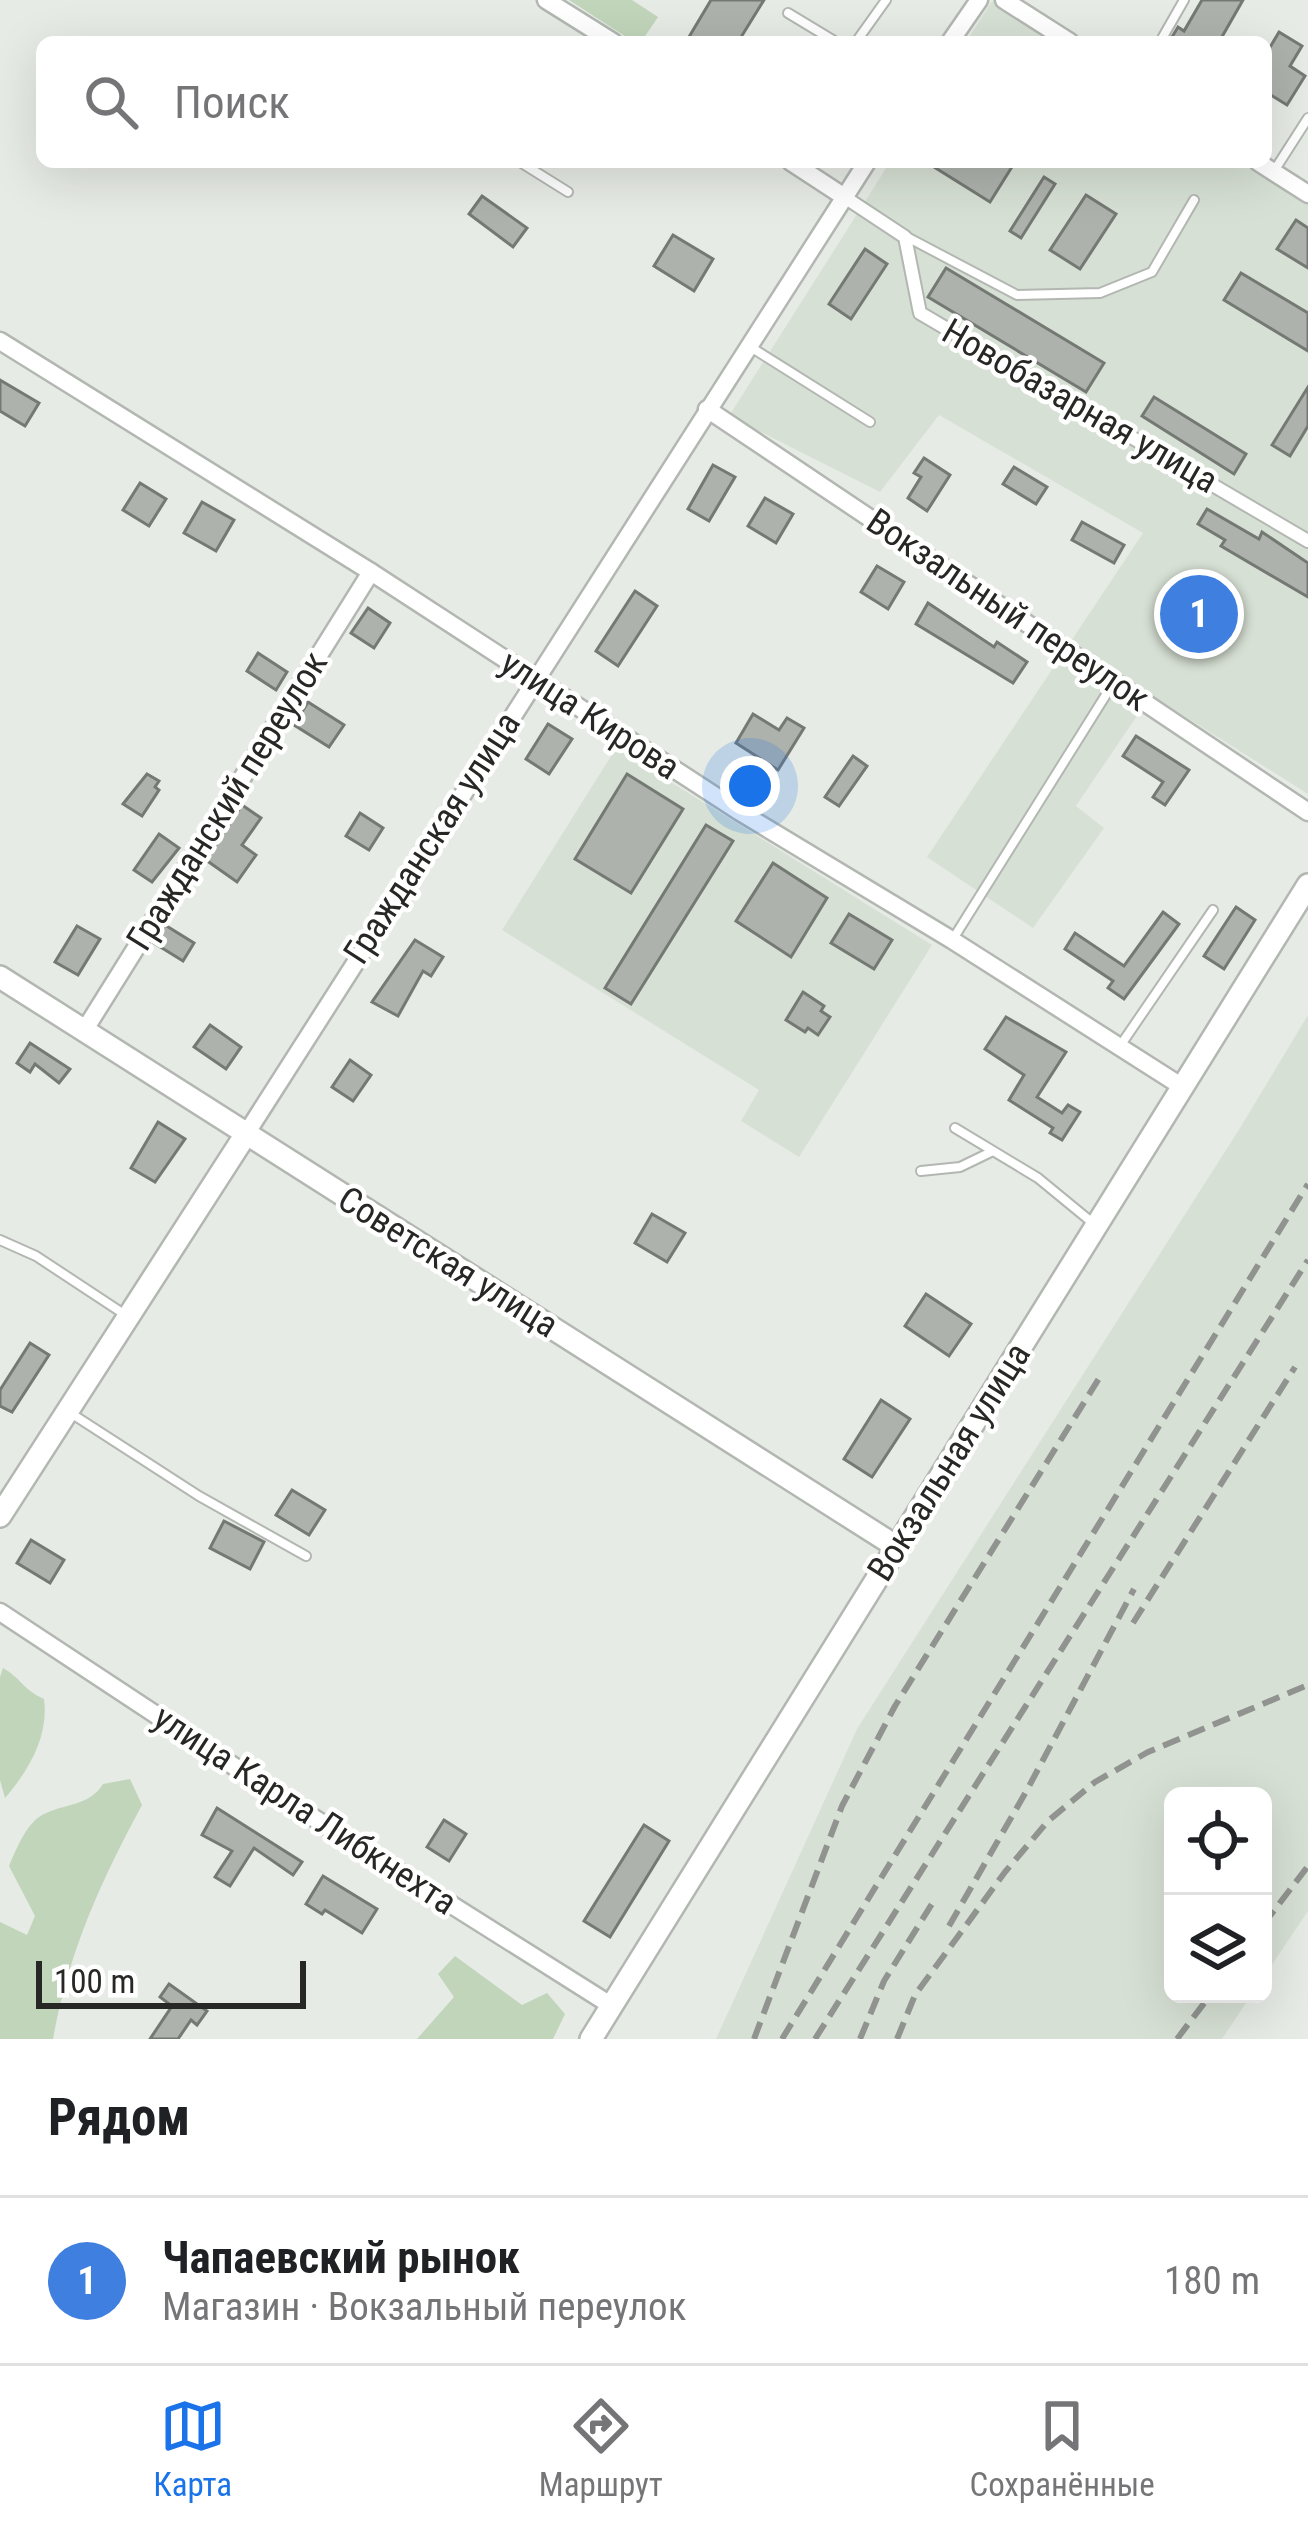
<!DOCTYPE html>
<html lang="ru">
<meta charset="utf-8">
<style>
body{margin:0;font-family:"Roboto Condensed",sans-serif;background:#f6f6f6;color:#202124}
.controls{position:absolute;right:36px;bottom:36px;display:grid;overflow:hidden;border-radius:18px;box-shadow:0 12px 48px #0002}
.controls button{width:108px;height:108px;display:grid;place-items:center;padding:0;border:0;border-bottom:3px solid #e0e0e0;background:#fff;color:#202124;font:60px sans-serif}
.scale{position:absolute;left:36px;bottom:30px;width:270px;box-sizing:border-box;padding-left:12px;border:6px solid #272826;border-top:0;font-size:33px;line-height:42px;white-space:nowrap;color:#272826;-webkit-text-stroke:9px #fff;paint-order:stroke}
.you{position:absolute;left:750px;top:786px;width:42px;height:42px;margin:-30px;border:9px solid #fff;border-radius:50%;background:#1a73e8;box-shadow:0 0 0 18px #1a73e833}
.badge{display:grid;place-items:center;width:78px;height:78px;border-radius:50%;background:#1a73e8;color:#fff;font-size:39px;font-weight:700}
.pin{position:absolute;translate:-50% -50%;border:6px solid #fff;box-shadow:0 3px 12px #0006}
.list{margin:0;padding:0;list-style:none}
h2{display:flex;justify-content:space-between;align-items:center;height:156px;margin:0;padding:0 48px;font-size:51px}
h2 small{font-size:39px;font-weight:400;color:#757577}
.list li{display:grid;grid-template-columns:78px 1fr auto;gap:36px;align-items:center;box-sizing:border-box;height:168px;padding:0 48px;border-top:3px solid #e0e0e0}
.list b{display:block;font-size:45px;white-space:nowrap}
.list p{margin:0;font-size:39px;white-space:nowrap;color:#757577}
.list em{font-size:39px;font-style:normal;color:#757577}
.icon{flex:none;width:66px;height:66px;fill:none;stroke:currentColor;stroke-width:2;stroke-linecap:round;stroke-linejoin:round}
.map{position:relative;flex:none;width:1308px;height:2039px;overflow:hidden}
.search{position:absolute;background:#fff;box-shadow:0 12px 48px #0002;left:36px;right:36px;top:36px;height:132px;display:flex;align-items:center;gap:30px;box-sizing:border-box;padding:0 42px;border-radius:18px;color:#757577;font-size:45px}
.sheet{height:324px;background:#fff}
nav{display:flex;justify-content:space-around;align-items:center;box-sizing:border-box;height:168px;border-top:3px solid #e0e0e0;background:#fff;font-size:33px;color:#757577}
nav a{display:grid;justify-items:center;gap:6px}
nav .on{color:#1a73e8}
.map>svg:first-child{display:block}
</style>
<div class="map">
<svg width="1308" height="2039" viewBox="0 0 1308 2039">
<rect width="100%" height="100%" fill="#e7ebe5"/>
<!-- built -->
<g fill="#d7e0d4">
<polygon points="992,1 1057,42 966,42"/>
<polygon points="890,162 1245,162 1308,202 1308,794 1151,695 1076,806 1104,828 1033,928 927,857 1143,533 939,415 880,492 729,416"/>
<polygon points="616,748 932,945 799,1157 741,1121 759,1090 502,930"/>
<polygon points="1308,1015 1308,1911 1263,1978 1263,1796 1173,1796 1173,1994 1252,1994 1222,2039 716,2039 857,1729 1240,1128"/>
</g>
<!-- green -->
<g fill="#c0d5ba">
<polygon points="569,0 632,0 658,17 641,42 634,42"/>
<path d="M3,1668C21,1678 22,1689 44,1699C49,1736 29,1770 5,1798L0,1780V1677Z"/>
<path d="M130,1779L142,1805C100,1883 69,1951 53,2039H0V1922L27,1935L35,1916L9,1866C16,1850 26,1824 42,1815C64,1803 89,1807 103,1784Z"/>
<polygon points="455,1956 522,2005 547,1993 565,2014 553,2039 417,2039 454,1997 438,1974"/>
</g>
<!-- building -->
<g fill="#aeb2ad" stroke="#757974" stroke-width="3">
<polygon points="711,0 764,0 738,42 686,42"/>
<polygon points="1202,0 1243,0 1219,42 1169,42 1178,27 1184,31"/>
<polygon points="1279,32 1302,46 1290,66 1305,76 1287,105 1266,92 1266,54"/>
<polygon points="926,162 1015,162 990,202"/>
<polygon points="1044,177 1055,184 1021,238 1010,231"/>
<polygon points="1086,195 1116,214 1080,269 1050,250"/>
<polygon points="482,196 527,228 513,247 469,214"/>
<polygon points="1296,220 1308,228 1308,268 1277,249"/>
<polygon points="673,235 713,259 694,291 654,266"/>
<polygon points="865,249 887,264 851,319 829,304"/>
<polygon points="946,268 1104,363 1086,392 928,297"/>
<polygon points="1241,273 1308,313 1308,351 1224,300"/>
<polygon points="0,380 39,403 25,426 0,411"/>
<polygon points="1308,387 1308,426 1290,456 1272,445"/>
<polygon points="1154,397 1246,454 1234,474 1142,416"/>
<polygon points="924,458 950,475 927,511 908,498 921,477 914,473"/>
<polygon points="713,465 735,477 709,521 688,509"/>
<polygon points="1014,467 1047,487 1036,504 1003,484"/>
<polygon points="140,483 166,499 149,526 123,510"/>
<polygon points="765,498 793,514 776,543 748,526"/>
<polygon points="202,502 234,520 216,551 184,533"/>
<polygon points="1207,509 1259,539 1262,532 1308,563 1308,597 1221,546 1225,540 1198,524"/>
<polygon points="1082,522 1124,545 1114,563 1072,540"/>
<polygon points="877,566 904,582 888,609 861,592"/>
<polygon points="635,591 657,606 618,666 596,651"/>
<polygon points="928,603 994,647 997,642 1027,662 1013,683 916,624"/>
<polygon points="368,608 390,623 374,648 351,633"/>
<polygon points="258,653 287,672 276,690 247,671"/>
<polygon points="308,702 344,725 329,747 294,725"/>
<polygon points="753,714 779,730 787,718 804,728 778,770 736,743"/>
<polygon points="548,724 572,739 549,774 526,759"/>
<polygon points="1136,736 1189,770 1165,805 1153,797 1163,782 1123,756"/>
<polygon points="853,756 867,766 839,806 825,797"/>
<polygon points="147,774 159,781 155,787 159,790 142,816 123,804"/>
<polygon points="627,774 683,809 631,893 575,859"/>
<polygon points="242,805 261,818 242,845 256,855 237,882 206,860"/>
<polygon points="360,813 383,828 369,850 346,836"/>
<polygon points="706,825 733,841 631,1004 605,988"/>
<polygon points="159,834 179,848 152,882 134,870"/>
<polygon points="773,863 827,898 791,957 736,921"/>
<polygon points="1236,907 1255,920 1224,969 1204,956"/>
<polygon points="1163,912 1179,924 1124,999 1108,988 1113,981 1065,949 1075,933 1124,966"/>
<polygon points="849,914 892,940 874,969 831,943"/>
<polygon points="165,925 194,943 183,961 154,943"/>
<polygon points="77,926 100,939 78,975 55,962"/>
<polygon points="415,940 443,957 431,976 423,971 398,1016 372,1002"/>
<polygon points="803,992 824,1006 821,1011 830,1017 818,1035 808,1028 805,1032 786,1020"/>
<polygon points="1006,1017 1066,1052 1037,1097 1062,1113 1068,1105 1080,1112 1062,1140 1050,1133 1053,1128 1009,1100 1024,1075 985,1049"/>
<polygon points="210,1025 241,1047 226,1069 194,1047"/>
<polygon points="30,1043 70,1069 59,1083 35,1064 30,1072 17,1063"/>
<polygon points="350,1060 371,1075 353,1101 332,1087"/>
<polygon points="158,1122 185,1139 155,1182 131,1168"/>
<polygon points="652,1214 685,1233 667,1262 635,1243"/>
<polygon points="926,1294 971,1324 949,1356 905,1326"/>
<polygon points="30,1343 49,1355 12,1412 0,1406 0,1390"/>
<polygon points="881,1400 910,1419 872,1477 844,1459"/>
<polygon points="292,1490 325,1510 309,1535 276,1515"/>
<polygon points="224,1521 264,1542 250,1569 210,1548"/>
<polygon points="31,1540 64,1560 50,1583 17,1563"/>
<polygon points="217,1808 302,1862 293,1875 254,1848 230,1886 215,1877 232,1851 202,1835"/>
<polygon points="444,1820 466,1834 449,1861 427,1847"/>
<polygon points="644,1825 669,1841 610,1937 584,1921"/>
<polygon points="323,1876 377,1909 362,1933 325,1910 322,1914 306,1904"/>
<polygon points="169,1984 207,2011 197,2025 191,2020 178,2039 150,2039 172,2006 160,1997"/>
</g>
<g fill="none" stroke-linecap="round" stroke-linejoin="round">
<defs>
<g id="service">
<polyline points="788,13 836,42"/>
<polyline points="856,42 886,0"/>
<polyline points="1160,42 1184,0"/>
<polyline points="520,162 568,192"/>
<polyline points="1274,171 1308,118"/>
<polyline points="907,237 1017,295 1100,293 1152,272 1194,200"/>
<polyline points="749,346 870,422"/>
<polyline points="953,939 1114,682"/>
<polyline points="1120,1046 1213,910"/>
<polyline points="955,1128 1038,1178 1094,1224"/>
<polyline points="921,1171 960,1167 991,1152"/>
<polyline points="0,1240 36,1256 127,1316"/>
<polyline points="69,1412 199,1496 306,1556"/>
</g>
<polyline id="pedestrian" points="843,196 905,237 920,313 1308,541"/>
<g id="minor">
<polyline points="546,0 613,42"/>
<polyline points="1004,0 1070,42"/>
<polyline points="950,42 979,0"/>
<polyline points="791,162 843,196"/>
<polyline points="1258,162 1308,194"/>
<polyline points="0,341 371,572 740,812 952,940 1181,1086"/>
<polyline points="707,409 1308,812"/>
<polyline points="84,1031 371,572"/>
<polyline points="246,1134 867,162"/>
<polyline points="0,1612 279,1796 612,2006"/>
</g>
<g id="tertiary">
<polyline points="0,977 897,1547"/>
<polyline points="0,1516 246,1134"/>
<polyline points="591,2039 1308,885"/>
</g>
</defs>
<!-- service casing -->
<use href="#service" stroke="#b3b7b2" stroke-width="12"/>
<!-- pedestrian casing -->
<use href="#pedestrian" stroke="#b3b7b2" stroke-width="16"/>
<!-- minor casing -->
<use href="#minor" stroke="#b3b7b2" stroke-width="21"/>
<!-- tertiary casing -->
<use href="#tertiary" stroke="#b3b7b2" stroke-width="26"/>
<!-- service -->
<use href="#service" stroke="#fff" stroke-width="8"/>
<!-- pedestrian -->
<use href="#pedestrian" stroke="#fff" stroke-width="12"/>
<!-- minor -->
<use href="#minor" stroke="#fff" stroke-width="16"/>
<!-- tertiary -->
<use href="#tertiary" stroke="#fff" stroke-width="21"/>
<!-- rail -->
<g stroke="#90938f" stroke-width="6" stroke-dasharray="18 9" stroke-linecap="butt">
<polyline points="1133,1623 1295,1367"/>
<polyline points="1263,1925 1308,1866"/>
<polyline points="949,1926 1027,1790 1134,1589"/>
<polyline points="754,2039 842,1806 895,1706 1103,1372"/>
<polyline points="782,2039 1308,1184"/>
<polyline points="815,2039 1308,1260"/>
<polyline points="860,2039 884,1981 935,1899"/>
<polyline points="897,2039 915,1995 1005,1872 1048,1821 1095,1782 1148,1752 1308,1685"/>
<polyline points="1177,2039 1211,1994"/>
</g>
</g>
<g text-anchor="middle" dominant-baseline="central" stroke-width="9" stroke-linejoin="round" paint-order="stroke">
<!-- street labels -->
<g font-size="36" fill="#272826" stroke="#fff">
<text transform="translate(1080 406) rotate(30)">Новобазарная улица</text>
<text transform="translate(1008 610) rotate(34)">Вокзальный переулок</text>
<text transform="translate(590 715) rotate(33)">улица Кирова</text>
<text transform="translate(227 801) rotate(-58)">Гражданский переулок</text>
<text transform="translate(432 838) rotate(-57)">Гражданская улица</text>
<text transform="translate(448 1262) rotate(32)">Советская улица</text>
<text transform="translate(949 1462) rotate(-58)">Вокзальная улица</text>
<text transform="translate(305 1810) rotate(33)">улица Карла Либкнехта</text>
</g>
</g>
</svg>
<div class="controls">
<button><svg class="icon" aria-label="locate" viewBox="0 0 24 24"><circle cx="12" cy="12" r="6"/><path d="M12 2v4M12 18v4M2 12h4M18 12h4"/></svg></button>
<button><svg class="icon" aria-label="layers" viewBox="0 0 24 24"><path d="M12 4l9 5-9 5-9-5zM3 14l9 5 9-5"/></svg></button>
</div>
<div class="scale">100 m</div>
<div class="you"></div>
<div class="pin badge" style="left:1199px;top:614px;background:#3f7fe0">1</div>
<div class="search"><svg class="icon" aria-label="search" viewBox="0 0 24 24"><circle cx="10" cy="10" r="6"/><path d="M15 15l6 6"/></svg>Поиск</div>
</div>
<section class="sheet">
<h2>Рядом<small></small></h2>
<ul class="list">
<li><span class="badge" style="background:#3f7fe0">1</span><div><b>Чапаевский рынок</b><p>Магазин · Вокзальный переулок</p></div><em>180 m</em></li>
</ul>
</section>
<nav>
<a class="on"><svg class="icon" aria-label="map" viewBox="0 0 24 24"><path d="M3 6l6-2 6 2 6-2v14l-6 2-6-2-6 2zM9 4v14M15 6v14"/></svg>Карта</a>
<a><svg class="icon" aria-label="directions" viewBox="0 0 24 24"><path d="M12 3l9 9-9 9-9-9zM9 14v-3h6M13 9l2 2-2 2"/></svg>Маршрут</a>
<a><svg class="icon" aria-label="saved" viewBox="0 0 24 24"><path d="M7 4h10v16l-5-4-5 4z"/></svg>Сохранённые</a>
</nav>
